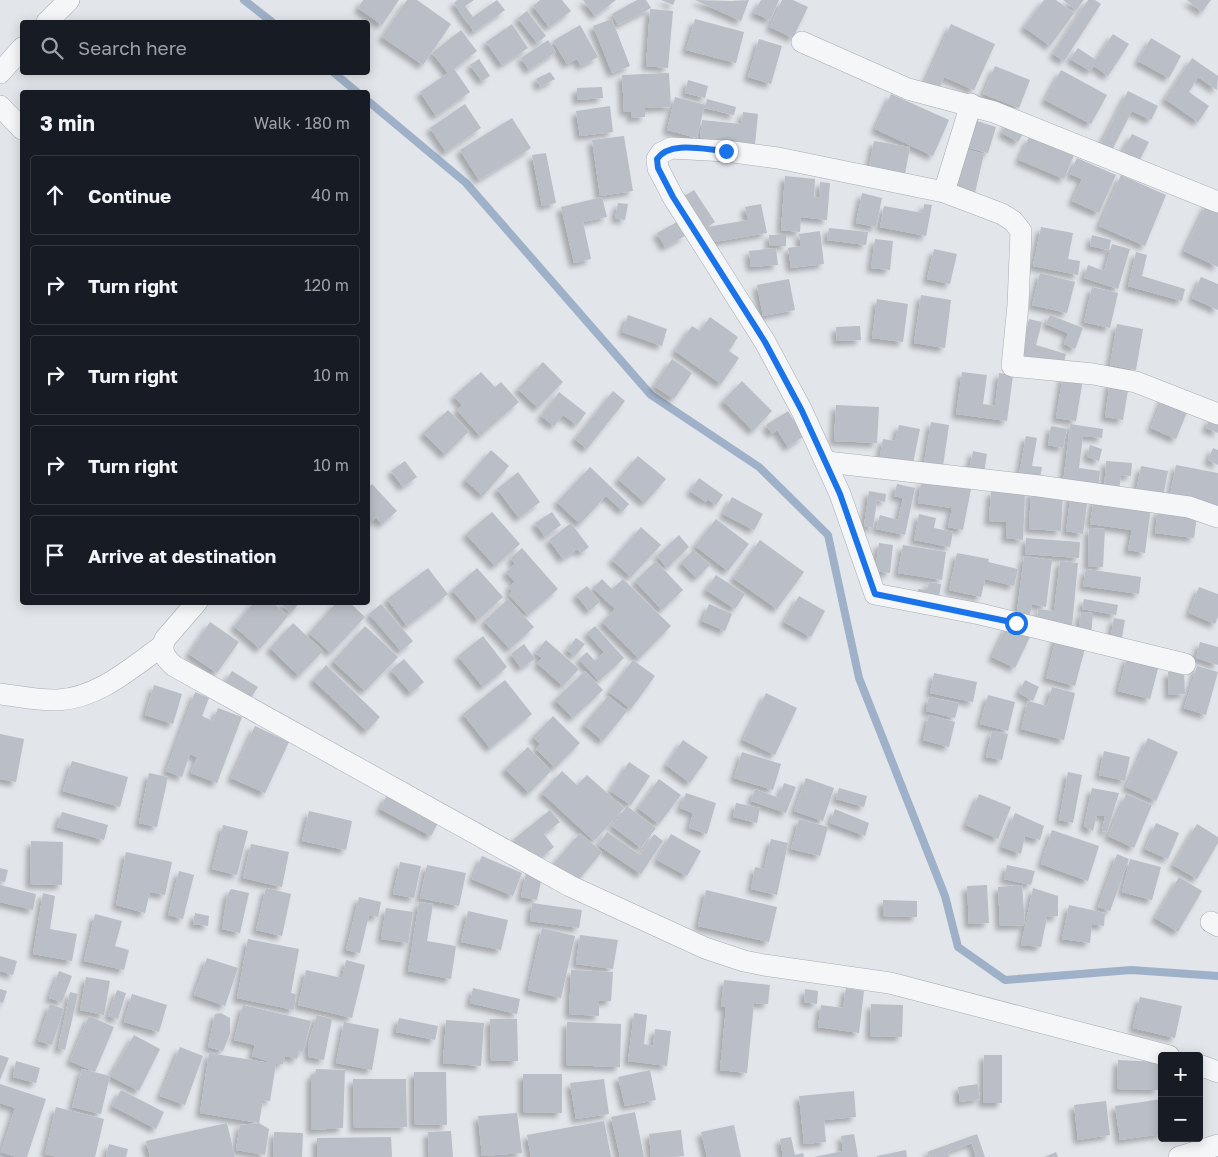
<!DOCTYPE html>
<meta charset="utf-8">
<style>
body{margin:0;font-family:"Golos Text",sans-serif;background:#20242c;color:#f1f3f6}
.controls{position:absolute;right:15px;bottom:15px;display:grid;overflow:hidden;border-radius:5px;box-shadow:0 2px 12px #0003}
.controls button{width:45px;height:45px;display:grid;place-items:center;padding:0;border:0;border-bottom:1px solid #363941;background:#171b24;color:#f1f3f6;font:25px sans-serif}
.stop{position:absolute;width:15px;height:15px;margin:-11px;border:4px solid #1a73e8;border-radius:50%;background:#fff}
.stop.end{background:#1a73e8;border-color:#fff;box-shadow:0 1px 5px #0008}
.list{margin:0;padding:0;list-style:none}
h2{display:flex;justify-content:space-between;align-items:center;height:65px;margin:0;padding:0 20px;font-size:21px}
h2 small{font-size:16px;font-weight:400;color:#9ea1a6}
.list li{display:grid;grid-template-columns:32px 1fr auto;gap:15px;align-items:center;box-sizing:border-box;height:80px;margin:0 10px 10px;padding:0 10px;border:1px solid #363941;border-radius:5px}
.list b{display:block;font-size:19px;white-space:nowrap}
.list em{font-size:16px;font-style:normal;color:#9ea1a6}
.icon{flex:none;width:28px;height:28px;fill:none;stroke:currentColor;stroke-width:2;stroke-linecap:round;stroke-linejoin:round}
.map{position:relative;flex:none;width:1218px;height:1157px;overflow:hidden}
.search{position:absolute;background:#171b24;box-shadow:0 2px 12px #0003;left:20px;top:20px;width:350px;height:55px;display:flex;align-items:center;gap:12px;box-sizing:border-box;padding:0 18px;border-radius:5px;color:#9ea1a6;font-size:19px}
.panel{position:absolute;background:#171b24;box-shadow:0 2px 12px #0003;left:20px;top:90px;width:350px;height:515px;border-radius:5px}
.map>svg:first-child{display:block}
</style>
<div class="map">
<svg width="1218" height="1157" viewBox="0 0 1218 1157">
<defs>
<filter id="shadow"><feDropShadow dx="-4.5" dy="4.5" stdDeviation="2.5" flood-color="#0004"/></filter>
</defs>
<rect width="100%" height="100%" fill="#e2e5ea"/>
<g fill="none" stroke-linecap="round" stroke-linejoin="round">
<!-- stream -->
<g stroke="#9fb1c8" stroke-width="8">
<polyline points="244,0 272,22"/>
<polyline points="333,72 357,92"/>
<polyline points="368,101 466,183 651,395 759,467 828,535 859,678 945,896 958,947 1005,980 1131,970 1218,976"/>
</g>
</g>
<!-- building -->
<g fill="#babec6" filter="url(#shadow)">
<polygon points="363,0 399,0 382,25 358,8"/>
<polygon points="407,0 417,0 451,24 423,65 382,37"/>
<polygon points="457,0 474,0 465,6 473,17 497,0 505,10 474,32 454,3"/>
<polygon points="540,0 562,0 571,11 549,27 533,6"/>
<polygon points="583,0 616,0 595,16"/>
<polygon points="637,0 646,0 651,8 618,25 612,14"/>
<polygon points="661,0 675,0 673,5"/>
<polygon points="695,0 731,1 749,0 741,21"/>
<polygon points="761,0 779,0 770,20 754,13"/>
<polygon points="782,0 793,0 808,7 793,38 770,27"/>
<polygon points="1044,0 1056,0 1074,13 1050,46 1024,27"/>
<polygon points="1063,0 1084,0 1076,10"/>
<polygon points="1088,0 1095,0 1101,4 1064,61 1053,54"/>
<polygon points="1187,0 1211,0 1202,12"/>
<polygon points="650,9 673,11 668,68 646,66"/>
<polygon points="527,11 546,36 537,43 518,18"/>
<polygon points="612,19 630,66 612,73 593,26"/>
<polygon points="695,19 744,32 736,63 686,50"/>
<polygon points="512,24 528,48 502,65 486,42"/>
<polygon points="951,24 995,44 974,90 944,77 939,89 925,82"/>
<polygon points="580,25 598,57 581,66 577,59 567,64 553,41"/>
<polygon points="461,30 477,51 454,69 470,92 436,116 420,92 448,73 432,53"/>
<polygon points="1113,34 1129,44 1108,76 1094,66 1090,71 1070,59 1078,48 1096,60"/>
<polygon points="1151,38 1181,56 1169,78 1138,61"/>
<polygon points="759,39 782,46 771,84 748,77"/>
<polygon points="548,40 556,52 529,70 521,58"/>
<polygon points="1192,58 1218,76 1217,90 1198,77 1189,92 1209,106 1198,122 1165,99"/>
<polygon points="479,59 490,76 482,81 470,65"/>
<polygon points="995,66 1030,80 1019,108 983,94"/>
<polygon points="1061,70 1107,95 1091,124 1045,100"/>
<polygon points="550,72 555,79 540,87 536,79"/>
<polygon points="669,73 671,107 645,108 645,117 631,118 631,111 624,112 622,75"/>
<polygon points="688,80 708,86 705,98 685,93"/>
<polygon points="602,87 603,98 577,100 577,88"/>
<polygon points="1128,91 1158,106 1151,120 1132,111 1112,150 1101,144"/>
<polygon points="891,94 949,120 933,156 875,129"/>
<polygon points="675,97 706,105 707,99 736,107 734,115 704,108 697,138 667,130"/>
<polygon points="465,104 481,128 446,152 430,128"/>
<polygon points="610,106 613,132 580,136 576,111"/>
<polygon points="743,112 758,114 755,144 700,138 702,120 741,124"/>
<polygon points="512,118 531,148 479,180 460,150"/>
<polygon points="974,120 996,127 988,153 966,147"/>
<polygon points="1009,121 1025,130 1018,142 1002,133"/>
<polygon points="1132,134 1149,142 1136,167 1119,158"/>
<polygon points="624,136 633,191 600,196 592,140"/>
<polygon points="1029,137 1074,155 1064,179 1019,160"/>
<polygon points="874,141 910,147 905,174 869,167"/>
<polygon points="962,148 984,154 974,197 951,191"/>
<polygon points="546,153 556,203 542,206 532,155"/>
<polygon points="1077,158 1116,175 1099,213 1072,201 1082,179 1070,174"/>
<polygon points="1121,175 1166,195 1145,246 1099,226"/>
<polygon points="785,176 815,179 814,197 819,197 820,182 830,183 827,220 801,217 800,232 781,230"/>
<polygon points="694,190 715,222 707,227 748,220 745,207 761,204 767,233 709,243 706,228 703,230 681,198"/>
<polygon points="862,193 882,198 876,227 856,223"/>
<polygon points="602,197 607,217 583,222 591,259 574,263 561,207"/>
<polygon points="618,203 628,204 625,220 615,218"/>
<polygon points="1207,203 1218,209 1218,267 1184,251"/>
<polygon points="924,204 932,205 926,236 880,227 884,206 923,213"/>
<polygon points="677,222 685,236 665,247 657,233"/>
<polygon points="1041,227 1073,233 1068,259 1080,261 1078,275 1033,266"/>
<polygon points="829,228 868,232 866,245 827,240"/>
<polygon points="820,231 824,264 791,268 788,248 801,246 799,234"/>
<polygon points="769,235 786,235 786,246 770,246"/>
<polygon points="1092,235 1111,240 1109,250 1090,246"/>
<polygon points="875,239 893,241 890,270 871,268"/>
<polygon points="1112,244 1130,249 1118,289 1084,278 1088,265 1104,271"/>
<polygon points="776,248 778,265 751,267 749,251"/>
<polygon points="934,249 957,254 950,284 927,279"/>
<polygon points="1136,252 1147,255 1142,276 1185,289 1182,301 1128,286"/>
<polygon points="1040,273 1075,282 1067,313 1032,305"/>
<polygon points="1201,277 1218,284 1218,310 1192,298"/>
<polygon points="789,279 795,310 763,316 757,285"/>
<polygon points="1092,287 1118,293 1110,328 1084,322"/>
<polygon points="921,295 951,300 945,348 914,343"/>
<polygon points="877,299 908,304 903,342 872,338"/>
<polygon points="628,315 667,329 662,346 622,332"/>
<polygon points="1050,315 1083,328 1075,349 1064,344 1068,333 1046,324"/>
<polygon points="710,317 738,337 729,351 739,358 721,384 675,351 692,326 700,331"/>
<polygon points="1029,319 1042,322 1036,345 1066,354 1063,366 1020,354"/>
<polygon points="1117,324 1143,329 1136,370 1110,365"/>
<polygon points="860,326 861,340 837,341 836,327"/>
<polygon points="672,359 692,373 674,399 654,386"/>
<polygon points="543,362 563,382 538,408 518,389"/>
<polygon points="481,372 495,387 501,382 519,402 480,436 457,410 462,405 454,396"/>
<polygon points="962,372 987,375 983,404 995,406 999,373 1013,375 1007,421 956,414"/>
<polygon points="1063,375 1083,379 1076,421 1056,418"/>
<polygon points="742,381 772,411 753,431 723,401"/>
<polygon points="1110,381 1129,384 1123,420 1105,417"/>
<polygon points="613,391 625,401 587,449 575,439"/>
<polygon points="559,392 586,413 577,425 563,415 554,426 541,416"/>
<polygon points="1164,395 1190,405 1176,439 1151,428"/>
<polygon points="836,405 879,407 877,443 834,441"/>
<polygon points="448,410 469,431 445,455 423,433"/>
<polygon points="788,411 804,436 788,447 777,430 772,434 766,425"/>
<polygon points="1210,418 1218,421 1218,433 1206,428"/>
<polygon points="931,422 949,425 943,466 924,463"/>
<polygon points="1070,424 1103,429 1102,438 1083,436 1079,468 1100,471 1098,489 1063,484"/>
<polygon points="899,425 920,429 912,468 879,461 883,439 895,441"/>
<polygon points="1051,426 1067,429 1063,448 1048,445"/>
<polygon points="1026,436 1037,438 1032,466 1042,467 1040,479 1019,475"/>
<polygon points="1090,445 1102,449 1099,461 1087,457"/>
<polygon points="1213,448 1218,450 1218,465 1208,460"/>
<polygon points="491,450 509,466 483,496 465,480"/>
<polygon points="973,451 987,454 984,473 969,470"/>
<polygon points="638,456 666,479 645,503 618,479"/>
<polygon points="405,461 417,477 403,487 391,471"/>
<polygon points="1106,461 1132,463 1131,476 1121,475 1119,492 1104,491"/>
<polygon points="1176,465 1218,473 1218,506 1170,496"/>
<polygon points="1141,466 1168,471 1163,497 1136,492"/>
<polygon points="590,467 629,504 623,511 606,496 580,524 557,502"/>
<polygon points="518,472 540,502 519,518 497,489"/>
<polygon points="699,478 723,495 716,505 707,499 706,502 690,491"/>
<polygon points="921,482 971,489 963,530 948,527 952,508 918,503"/>
<polygon points="372,484 397,511 382,524 376,518 368,525 368,488"/>
<polygon points="897,484 915,488 905,535 876,529 880,515 898,520 903,498 894,496"/>
<polygon points="869,491 886,494 885,502 877,500 873,528 864,526"/>
<polygon points="991,491 1025,494 1023,540 1006,538 1007,522 989,521"/>
<polygon points="1031,491 1063,493 1061,531 1029,529"/>
<polygon points="1071,493 1088,496 1083,534 1066,531"/>
<polygon points="732,497 763,514 754,530 723,514"/>
<polygon points="1094,499 1151,507 1145,553 1128,550 1132,530 1090,524"/>
<polygon points="1158,510 1197,516 1194,538 1155,533"/>
<polygon points="492,512 520,544 495,566 466,534"/>
<polygon points="552,512 561,525 545,537 535,523"/>
<polygon points="919,514 936,518 934,528 953,532 950,547 914,540"/>
<polygon points="716,519 749,544 728,571 695,546"/>
<polygon points="571,523 589,547 581,553 578,549 563,559 549,540"/>
<polygon points="641,527 661,545 631,577 612,560"/>
<polygon points="1089,528 1105,529 1103,567 1088,566"/>
<polygon points="679,535 689,547 667,568 657,556"/>
<polygon points="1026,538 1080,542 1079,558 1025,554"/>
<polygon points="760,540 804,572 777,609 733,578"/>
<polygon points="879,543 893,545 890,573 875,571"/>
<polygon points="903,545 946,552 942,580 898,573"/>
<polygon points="522,548 558,589 528,615 509,595 512,591 509,587 515,582 506,572 515,564 511,558"/>
<polygon points="693,550 710,565 697,578 681,563"/>
<polygon points="957,553 989,559 988,562 1018,569 1014,586 985,579 981,597 949,590"/>
<polygon points="1024,556 1052,560 1046,607 1032,604 1029,620 1016,619"/>
<polygon points="656,561 683,590 662,610 635,581"/>
<polygon points="1060,561 1078,563 1072,626 1037,622 1038,609 1054,611"/>
<polygon points="428,568 448,594 407,626 387,599"/>
<polygon points="477,568 503,597 478,620 452,590"/>
<polygon points="1086,569 1141,577 1139,594 1083,586"/>
<polygon points="716,575 745,594 735,609 706,590"/>
<polygon points="602,579 612,589 623,579 671,626 639,659 602,622 615,609 593,588"/>
<polygon points="929,582 941,584 938,604 917,600 918,589 927,590"/>
<polygon points="587,586 600,602 589,611 576,595"/>
<polygon points="1199,587 1218,594 1218,617 1215,624 1189,613"/>
<polygon points="799,596 825,611 811,637 784,622"/>
<polygon points="508,599 534,627 510,649 484,621"/>
<polygon points="1084,599 1118,605 1116,615 1082,609"/>
<polygon points="254,602 272,602 288,616 260,649 234,626"/>
<polygon points="279,602 300,602 291,613"/>
<polygon points="337,602 349,602 365,617 331,653 309,633"/>
<polygon points="381,604 413,641 401,651 369,614"/>
<polygon points="709,604 732,614 725,631 702,621"/>
<polygon points="1081,612 1093,613 1091,636 1078,634"/>
<polygon points="1114,618 1125,620 1121,643 1110,641"/>
<polygon points="210,622 239,642 217,673 189,654"/>
<polygon points="293,623 323,651 299,676 270,648"/>
<polygon points="365,626 398,657 365,691 333,661"/>
<polygon points="595,626 624,658 599,681 579,659 587,652 595,661 604,652 587,633"/>
<polygon points="1007,626 1030,637 1015,668 992,657"/>
<polygon points="1057,634 1087,641 1075,686 1046,678"/>
<polygon points="483,636 507,667 483,687 458,656"/>
<polygon points="576,638 585,644 575,656 567,650"/>
<polygon points="546,640 579,669 563,686 537,663 542,658 535,653"/>
<polygon points="1200,642 1218,647 1218,665 1196,658"/>
<polygon points="524,644 535,659 521,668 511,654"/>
<polygon points="1127,657 1159,665 1150,699 1118,691"/>
<polygon points="404,659 424,682 411,693 391,670"/>
<polygon points="633,660 655,676 631,709 609,692"/>
<polygon points="326,665 380,717 367,731 313,680"/>
<polygon points="1197,666 1218,672 1206,715 1184,708"/>
<polygon points="232,671 258,687 249,701 223,685"/>
<polygon points="585,671 603,690 573,718 555,700"/>
<polygon points="1184,671 1185,694 1169,695 1168,672"/>
<polygon points="934,673 977,682 973,702 930,693"/>
<polygon points="505,680 532,714 490,748 463,714"/>
<polygon points="1025,680 1039,687 1033,701 1019,693"/>
<polygon points="154,685 182,694 173,724 145,715"/>
<polygon points="1052,687 1075,693 1064,740 1021,729 1028,701 1047,706"/>
<polygon points="195,692 209,698 202,716 213,721 218,708 242,717 217,783 191,773 197,757 190,754 182,777 166,771"/>
<polygon points="766,693 797,708 775,755 743,740"/>
<polygon points="988,695 1015,702 1008,731 980,724"/>
<polygon points="608,696 627,711 603,741 584,725"/>
<polygon points="929,697 959,703 955,718 926,711"/>
<polygon points="929,715 955,722 949,747 923,740"/>
<polygon points="553,716 580,743 555,768 536,749 540,744 533,737"/>
<polygon points="255,726 289,742 265,793 231,778"/>
<polygon points="992,731 1008,734 1002,760 986,757"/>
<polygon points="0,734 24,739 16,782 0,779"/>
<polygon points="1148,738 1178,752 1156,801 1126,787"/>
<polygon points="683,740 708,757 690,783 666,765"/>
<polygon points="528,747 551,771 529,793 505,769"/>
<polygon points="1104,751 1130,757 1125,781 1099,775"/>
<polygon points="742,752 781,764 773,790 734,778"/>
<polygon points="72,761 128,777 120,807 63,791"/>
<polygon points="629,762 650,776 631,805 610,791"/>
<polygon points="562,771 577,785 587,775 624,808 594,841 542,793"/>
<polygon points="1068,772 1082,775 1073,823 1059,820"/>
<polygon points="149,773 168,777 157,827 139,823"/>
<polygon points="806,778 834,788 823,821 794,811"/>
<polygon points="659,779 681,795 659,824 638,808"/>
<polygon points="784,783 796,787 786,813 751,801 755,789 779,798"/>
<polygon points="839,788 867,796 864,807 836,799"/>
<polygon points="1092,788 1119,793 1107,832 1102,831 1105,816 1097,815 1093,831 1084,826"/>
<polygon points="686,793 716,803 707,834 689,828 693,813 680,808"/>
<polygon points="979,794 1011,807 998,839 966,825"/>
<polygon points="1126,794 1152,805 1134,848 1108,836"/>
<polygon points="387,795 439,821 431,836 380,809"/>
<polygon points="736,803 760,808 757,823 733,817"/>
<polygon points="627,806 656,828 641,848 612,826"/>
<polygon points="835,809 869,823 865,836 830,823"/>
<polygon points="550,810 560,822 544,834 554,847 538,860 529,849 524,853 514,839"/>
<polygon points="309,811 352,821 346,850 302,841"/>
<polygon points="62,812 108,825 104,840 57,827"/>
<polygon points="1015,813 1044,826 1040,840 1025,836 1021,854 1002,847"/>
<polygon points="799,819 828,827 820,856 791,849"/>
<polygon points="1156,823 1179,833 1168,859 1145,849"/>
<polygon points="1197,824 1218,837 1218,843 1197,879 1173,865"/>
<polygon points="223,825 248,831 237,875 212,869"/>
<polygon points="1052,830 1099,846 1088,881 1041,864"/>
<polygon points="607,832 640,855 654,834 663,841 641,874 598,845"/>
<polygon points="580,833 602,852 576,883 553,864"/>
<polygon points="671,834 701,851 687,876 657,860"/>
<polygon points="771,839 788,843 777,895 751,889 755,867 764,869"/>
<polygon points="31,841 63,842 62,885 30,884"/>
<polygon points="251,844 289,852 282,887 243,878"/>
<polygon points="126,852 172,862 165,895 150,892 145,913 116,905"/>
<polygon points="1117,854 1129,859 1110,911 1098,907"/>
<polygon points="482,856 522,873 513,896 472,879"/>
<polygon points="1130,859 1161,867 1152,900 1122,892"/>
<polygon points="400,862 421,866 414,898 393,894"/>
<polygon points="427,865 466,873 459,906 420,898"/>
<polygon points="1007,865 1035,871 1031,885 1004,879"/>
<polygon points="0,868 8,870 5,882 0,881"/>
<polygon points="179,871 194,875 183,919 168,915"/>
<polygon points="526,873 542,877 537,900 521,897"/>
<polygon points="1179,877 1202,891 1178,932 1155,918"/>
<polygon points="0,885 36,894 33,910 0,902"/>
<polygon points="987,885 989,923 969,924 967,886"/>
<polygon points="1022,885 1025,925 1000,926 998,887"/>
<polygon points="266,888 291,894 282,936 256,930"/>
<polygon points="1033,888 1058,896 1058,916 1047,917 1041,947 1021,945"/>
<polygon points="231,889 249,893 240,933 222,929 227,896"/>
<polygon points="706,890 777,907 769,942 698,926"/>
<polygon points="43,893 55,896 50,929 77,934 72,961 33,954"/>
<polygon points="359,897 381,902 378,917 369,915 360,953 346,950"/>
<polygon points="883,900 917,901 917,917 883,916"/>
<polygon points="419,902 433,904 427,941 456,946 451,979 408,971"/>
<polygon points="532,903 582,910 579,928 530,921"/>
<polygon points="1069,905 1105,913 1104,926 1092,924 1090,943 1062,939"/>
<polygon points="386,908 413,912 408,943 381,939"/>
<polygon points="468,911 508,920 501,950 461,942"/>
<polygon points="195,913 209,916 208,926 193,924"/>
<polygon points="95,914 122,921 115,946 129,950 124,970 84,961"/>
<polygon points="542,928 575,936 561,998 528,990"/>
<polygon points="580,935 618,940 613,969 576,964"/>
<polygon points="248,939 299,949 291,993 296,994 294,1010 237,998"/>
<polygon points="0,956 17,961 13,975 0,971"/>
<polygon points="207,958 238,968 225,1006 194,995"/>
<polygon points="346,960 365,965 352,1018 298,1005 306,970 342,978"/>
<polygon points="571,970 613,972 611,1001 599,1001 599,1016 569,1014"/>
<polygon points="59,971 72,976 62,1002 49,998"/>
<polygon points="86,977 110,981 104,1015 80,1010"/>
<polygon points="724,980 770,985 768,1004 754,1003 747,1073 720,1070 726,1007 721,1006"/>
<polygon points="473,988 520,999 517,1014 470,1003"/>
<polygon points="846,988 864,991 859,1033 818,1027 821,1005 843,1008"/>
<polygon points="0,989 7,991 3,1003 0,1002"/>
<polygon points="805,989 818,991 817,1004 804,1002"/>
<polygon points="117,990 126,993 118,1019 108,1016"/>
<polygon points="70,992 78,994 65,1050 58,1048"/>
<polygon points="132,994 167,1005 159,1032 124,1022"/>
<polygon points="1140,997 1182,1006 1175,1038 1133,1028"/>
<polygon points="50,1004 64,1009 52,1045 38,1041"/>
<polygon points="871,1004 903,1005 902,1037 870,1036"/>
<polygon points="243,1005 311,1021 303,1052 299,1051 297,1059 285,1056 283,1064 276,1064 252,1056 255,1045 234,1040"/>
<polygon points="221,1013 230,1018 230,1034 223,1051 208,1047 215,1014"/>
<polygon points="634,1013 647,1015 644,1044 653,1046 655,1029 671,1031 667,1066 628,1061"/>
<polygon points="317,1015 332,1019 324,1060 309,1057 308,1044"/>
<polygon points="89,1016 114,1027 95,1072 70,1061"/>
<polygon points="399,1018 438,1026 435,1040 396,1032"/>
<polygon points="490,1019 517,1019 518,1061 491,1061"/>
<polygon points="446,1020 484,1023 481,1066 443,1063"/>
<polygon points="344,1022 379,1029 372,1070 336,1063"/>
<polygon points="567,1022 621,1024 620,1067 566,1065"/>
<polygon points="134,1035 160,1049 139,1091 110,1076"/>
<polygon points="180,1047 203,1056 185,1105 160,1096"/>
<polygon points="209,1053 276,1064 270,1101 263,1100 259,1123 200,1113"/>
<polygon points="0,1055 9,1058 0,1080"/>
<polygon points="984,1055 1002,1055 1002,1103 983,1103"/>
<polygon points="1118,1060 1159,1062 1158,1090 1117,1089"/>
<polygon points="16,1061 40,1068 36,1083 13,1077"/>
<polygon points="82,1069 110,1076 101,1114 72,1107"/>
<polygon points="316,1069 345,1070 343,1128 311,1130 311,1075 315,1075"/>
<polygon points="650,1070 656,1100 625,1106 618,1077"/>
<polygon points="414,1072 446,1072 447,1125 414,1124"/>
<polygon points="523,1074 562,1074 562,1113 523,1112"/>
<polygon points="353,1079 406,1079 407,1127 354,1128"/>
<polygon points="604,1079 609,1114 576,1119 570,1083"/>
<polygon points="0,1084 46,1099 27,1157 17,1157 1,1152 15,1108 0,1103"/>
<polygon points="978,1084 980,1099 960,1102 958,1087"/>
<polygon points="121,1090 164,1112 156,1129 112,1106"/>
<polygon points="854,1091 856,1117 824,1120 826,1142 804,1144 799,1096"/>
<polygon points="1162,1099 1162,1134 1120,1140 1115,1106"/>
<polygon points="1106,1101 1110,1135 1078,1140 1074,1105"/>
<polygon points="56,1107 104,1119 95,1157 58,1157 45,1154"/>
<polygon points="635,1112 644,1157 620,1157 611,1117"/>
<polygon points="517,1113 522,1153 482,1156 478,1116"/>
<polygon points="604,1121 611,1157 531,1157 527,1135"/>
<polygon points="227,1123 235,1157 150,1157 146,1141"/>
<polygon points="259,1123 269,1129 265,1155 236,1150 240,1125"/>
<polygon points="734,1125 741,1157 707,1157 701,1132"/>
<polygon points="681,1130 684,1156 651,1157 649,1134"/>
<polygon points="451,1131 453,1157 429,1157 428,1132"/>
<polygon points="274,1132 303,1133 302,1157 273,1157"/>
<polygon points="854,1134 858,1157 814,1157 843,1151 841,1136"/>
<polygon points="977,1134 985,1157 976,1157 972,1143 948,1152 949,1157 930,1157 927,1152"/>
<polygon points="391,1137 392,1157 317,1157 317,1138"/>
<polygon points="791,1137 795,1155 803,1153 804,1157 783,1157 780,1139"/>
<polygon points="109,1144 128,1149 126,1157 106,1157"/>
<polygon points="906,1150 907,1157 877,1157 877,1156"/>
<polygon points="1056,1152 1058,1157 1045,1157"/>
</g>
<g fill="none" stroke-linecap="round" stroke-linejoin="round">
<defs>
<g id="street">
<polyline points="47,22 69,0"/>
<polyline points="802,42 908,89 994,112 1218,202"/>
<polyline points="0,73 22,48"/>
<polyline points="0,106 22,129"/>
<polyline points="944,192 971,104"/>
<polyline points="827,462 1039,486 1189,507 1218,517"/>
<path d="M197,602L165,639C160,651 165,658 174,666L570,886L705,948L744,961L764,965L890,983L1169,1056"/>
<polyline points="1185,664 980,614 875,594 840,494 802,411 765,342 673,197 658,168 657,159 661,153 671,148 726,151 778,158 944,192 1002,214 1013,221 1021,231 1018,305 1012,366 1093,374 1136,382 1218,414"/>
<path d="M0,694C18,696 39,701 58,700C98,698 131,668 162,646"/>
<polyline points="1211,922 1218,926"/>
<polyline points="1199,1065 1218,1072"/>
<polyline points="1179,1157 1218,1145"/>
</g>
</defs>
<!-- street casing -->
<use href="#street" stroke="#a7acb4" stroke-width="22"/>
<!-- street -->
<use href="#street" stroke="#f5f6f8" stroke-width="21"/>
</g>
<g fill="none" stroke-linecap="round" stroke-linejoin="round">
<!-- route -->
<path stroke="#1a73e8" stroke-width="6" d="M726,151C706,150 670,140 657,159L658,168L673,197L765,342L802,411L840,494L875,594L1016,623"/>
</g>
</svg>
<div class="controls">
<button>+</button>
<button>−</button>
</div>
<div class="stop" style="left:1016px;top:623px"></div>
<div class="stop end" style="left:726px;top:151px"></div>
<div class="search"><svg class="icon" aria-label="search" viewBox="0 0 24 24"><circle cx="10" cy="10" r="6"/><path d="M15 15l6 6"/></svg>Search here</div>
<section class="panel">
<h2>3 min<small>Walk · 180 m</small></h2>
<ul class="list">
<li><svg class="icon" aria-label="ahead" viewBox="0 0 24 24"><path d="M12 20V5M6 11l6-6 6 6"/></svg><div><b>Continue</b></div><em>40 m</em></li>
<li><svg class="icon" aria-label="right" viewBox="0 0 24 24"><path d="M7 20v-9h11M14 6l5 5-5 5"/></svg><div><b>Turn right</b></div><em>120 m</em></li>
<li><svg class="icon" aria-label="right" viewBox="0 0 24 24"><path d="M7 20v-9h11M14 6l5 5-5 5"/></svg><div><b>Turn right</b></div><em>10 m</em></li>
<li><svg class="icon" aria-label="right" viewBox="0 0 24 24"><path d="M7 20v-9h11M14 6l5 5-5 5"/></svg><div><b>Turn right</b></div><em>10 m</em></li>
<li><svg class="icon" aria-label="arrive" viewBox="0 0 24 24"><path d="M6 21V4h12l-3 4 3 4H6"/></svg><div><b>Arrive at destination</b></div></li>
</ul>
</section>
</div>
